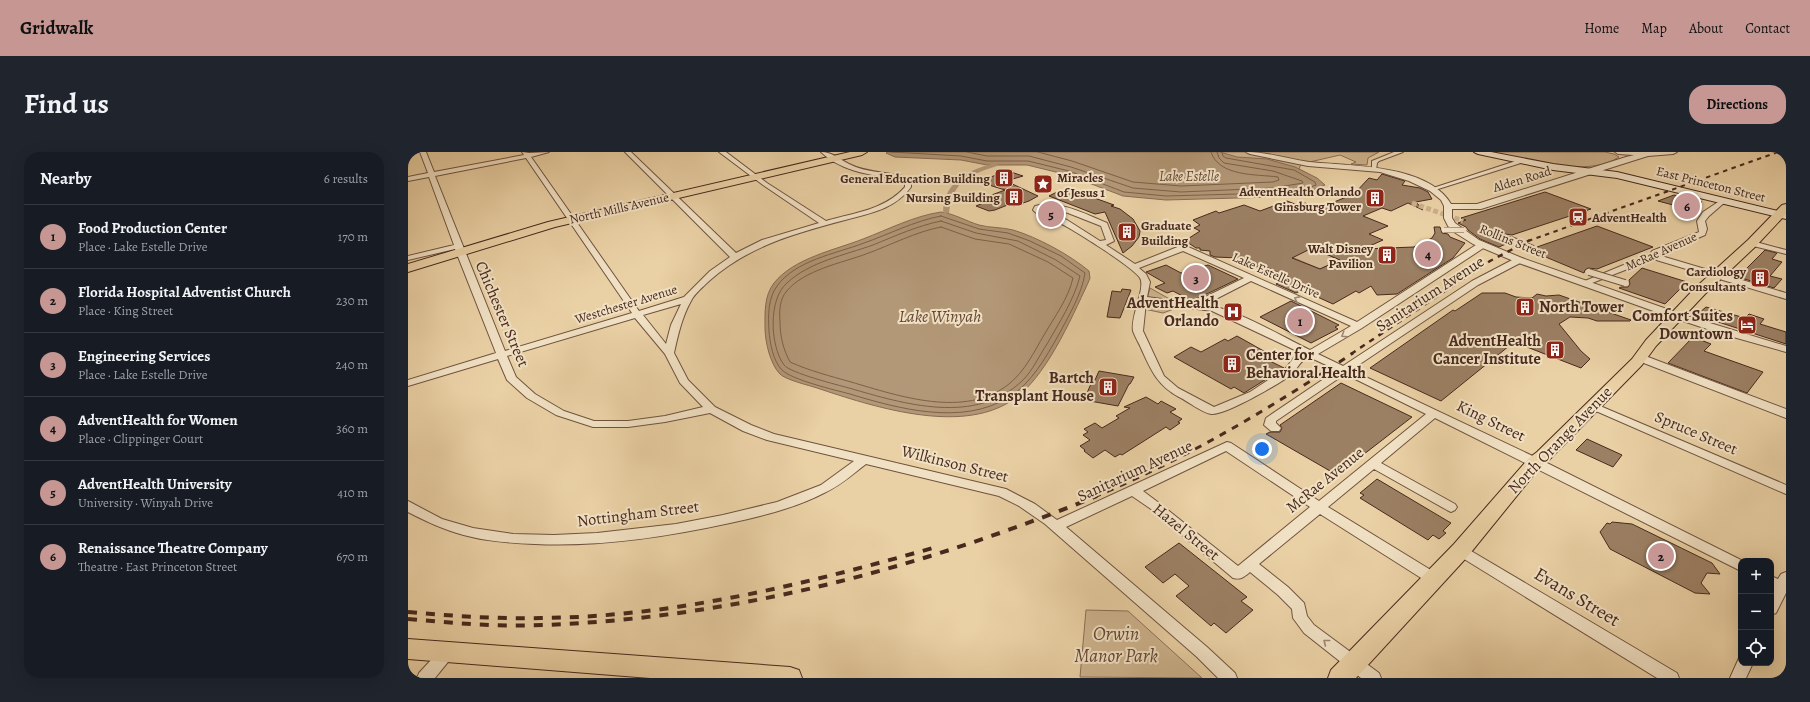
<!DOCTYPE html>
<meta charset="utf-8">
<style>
body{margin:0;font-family:Alegreya,serif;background:#20242c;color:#f1f3f6}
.controls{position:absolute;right:12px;bottom:12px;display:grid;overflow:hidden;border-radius:8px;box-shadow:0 4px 16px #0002}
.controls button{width:36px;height:36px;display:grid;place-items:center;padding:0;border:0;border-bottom:1px solid #363941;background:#171b24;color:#f1f3f6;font:20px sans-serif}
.you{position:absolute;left:854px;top:297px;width:14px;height:14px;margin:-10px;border:3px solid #fff;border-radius:50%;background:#1a73e8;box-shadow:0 0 0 6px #1a73e833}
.badge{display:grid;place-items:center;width:26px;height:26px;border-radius:50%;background:#c59692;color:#111;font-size:13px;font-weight:700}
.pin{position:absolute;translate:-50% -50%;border:2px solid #fff;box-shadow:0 1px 4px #0006}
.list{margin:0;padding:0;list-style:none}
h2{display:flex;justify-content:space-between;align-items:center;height:52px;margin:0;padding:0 16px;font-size:17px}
h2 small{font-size:13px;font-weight:400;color:#9ea1a6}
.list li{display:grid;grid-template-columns:26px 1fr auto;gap:12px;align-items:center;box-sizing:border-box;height:64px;padding:0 16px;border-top:1px solid #363941}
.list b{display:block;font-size:15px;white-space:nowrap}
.list p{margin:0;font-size:13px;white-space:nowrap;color:#9ea1a6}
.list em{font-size:13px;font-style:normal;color:#9ea1a6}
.icon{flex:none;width:22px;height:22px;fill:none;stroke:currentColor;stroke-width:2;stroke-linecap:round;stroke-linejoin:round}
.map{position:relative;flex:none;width:1378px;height:526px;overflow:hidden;border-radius:16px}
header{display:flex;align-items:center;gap:24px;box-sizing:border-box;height:56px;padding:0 20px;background:#c59692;color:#111}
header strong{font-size:19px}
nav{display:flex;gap:22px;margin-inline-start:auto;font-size:14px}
.intro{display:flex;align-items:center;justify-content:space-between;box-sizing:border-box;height:96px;padding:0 24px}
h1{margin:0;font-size:28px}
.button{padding:10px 18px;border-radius:16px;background:#c59692;color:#111;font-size:14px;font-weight:700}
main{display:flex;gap:24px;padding:0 24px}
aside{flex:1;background:#171b24;border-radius:16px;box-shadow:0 4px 16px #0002}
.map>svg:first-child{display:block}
</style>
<header>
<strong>Gridwalk</strong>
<nav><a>Home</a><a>Map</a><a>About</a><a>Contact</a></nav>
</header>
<div class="intro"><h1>Find us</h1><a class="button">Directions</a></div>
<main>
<aside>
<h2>Nearby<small>6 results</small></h2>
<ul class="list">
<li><span class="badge">1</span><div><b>Food Production Center</b><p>Place · Lake Estelle Drive</p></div><em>170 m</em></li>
<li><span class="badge">2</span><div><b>Florida Hospital Adventist Church</b><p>Place · King Street</p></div><em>230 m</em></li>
<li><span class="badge">3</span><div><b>Engineering Services</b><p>Place · Lake Estelle Drive</p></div><em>240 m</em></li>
<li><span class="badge">4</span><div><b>AdventHealth for Women</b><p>Place · Clippinger Court</p></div><em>360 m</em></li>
<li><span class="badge">5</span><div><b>AdventHealth University</b><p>University · Winyah Drive</p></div><em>410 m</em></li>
<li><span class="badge">6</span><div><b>Renaissance Theatre Company</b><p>Theatre · East Princeton Street</p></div><em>670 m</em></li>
</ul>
</aside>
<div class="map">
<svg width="1378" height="526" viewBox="0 0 1378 526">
<rect width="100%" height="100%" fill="#ead1a5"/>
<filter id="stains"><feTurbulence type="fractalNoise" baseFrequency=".005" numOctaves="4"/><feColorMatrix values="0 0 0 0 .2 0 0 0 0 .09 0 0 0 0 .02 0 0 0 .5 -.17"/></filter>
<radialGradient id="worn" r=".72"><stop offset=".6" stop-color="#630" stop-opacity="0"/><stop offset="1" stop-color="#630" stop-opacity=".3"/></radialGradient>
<!-- green -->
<g fill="#ceb48e" stroke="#8b6e56">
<polygon points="793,0 971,0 960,6 959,13 943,12 948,10 932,3 893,12 891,17 902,23"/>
<path d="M1083,0H1197L1206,2L1211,5C1181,26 1117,8 1083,0Z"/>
<polygon points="885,88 927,106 937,105 912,117 862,96"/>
<polygon points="742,136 774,154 755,161 736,157"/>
<polygon points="678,458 720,459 794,526 672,525"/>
</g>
<!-- water -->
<g fill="#b39877" stroke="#886c53">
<polygon points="480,0 812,0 829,5 859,7 887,15 909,26 917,33 900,40 866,45 758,48 715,44 660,23 619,13 579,13 553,8 487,5 478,1"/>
<path d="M533,60C547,62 558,69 571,73C582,76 594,75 605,78C629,85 662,103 681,119L682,126L680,131C663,167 637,228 603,249C551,283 463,254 409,236C400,233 378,228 372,222C362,212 357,189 357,176C357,160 356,144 366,131C386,106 427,98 455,87C481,77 506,64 533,60Z"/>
</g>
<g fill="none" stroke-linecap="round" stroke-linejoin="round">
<!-- shore -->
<g stroke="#7e604a" stroke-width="1">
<polyline points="483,0 553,4 579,9 620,9 661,19 716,40 758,44 866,41 900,36 908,33 907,30 886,18 818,6 815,4 814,0"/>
<polyline points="559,0 579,4 621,4 663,15 725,36 773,40 865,36 895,31 894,29 865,19 816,11 811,6 809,0"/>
<path d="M630,0L664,9L725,30L773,34L865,30L871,28L870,25C848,22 811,25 803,0"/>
<path d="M533,64L571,77L600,81L622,89L653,104L677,121C674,142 660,165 650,184C638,205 623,232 601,245C555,274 491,257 442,242C427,238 384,228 374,218C365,209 362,191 361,179C360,164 360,146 369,134C388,108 427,102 456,91C482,82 506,69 533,64Z"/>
<path d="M533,69L568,81L610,89L648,108L672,124C666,148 651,171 639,192C631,204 625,218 615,228C568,274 496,252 441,236C430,233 382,221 376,213C362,194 360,147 379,131C401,110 437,103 465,93C487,84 509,74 533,69Z"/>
<path d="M533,75L567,87L601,92L640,110L665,126C660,147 647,164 636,183C626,200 617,219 601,232C557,267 491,244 443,230C422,224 402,219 382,210C375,197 372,184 372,169C371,159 372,147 378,140C395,118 434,111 458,102C483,93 507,80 533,75Z"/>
</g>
<!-- canal -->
<path fill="#b39877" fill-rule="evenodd" d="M587,11L590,13L589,14C560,23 545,29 541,61L536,62C534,58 536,52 537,47C545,24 565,17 587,11Z"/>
</g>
<!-- building -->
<g fill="#9c8064" stroke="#48291d" fill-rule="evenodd">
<polygon points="600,19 615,24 598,29 630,44 621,49 606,54 602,52 587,58 581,59 568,54 587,46 581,44 597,38 581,33 584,32 574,28"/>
<path d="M974,22L997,29L994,33L1012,36L1020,40L1024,47L1008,50L1015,58L1000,51L983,59L974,56L955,64L980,74L961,82L975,88L955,97L1006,95L1024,86L1027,81L1026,75H1032L1034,81L1040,82L1042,85L1057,91L1045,106L989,142L969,143L963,134L951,141L948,139L925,152L894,138L888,141L868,132L881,125L853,113L849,115L831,106L807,105L802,103V99L792,98V96H788L782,92H772L792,79L786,76L792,73L785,68L808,59L811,61L836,53L852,59L879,49L892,54L897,51L911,56L946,42L961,26L969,28ZM904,96L932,108L912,117L884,106Z"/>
<polygon points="651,39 681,44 706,53 703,54 712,57 725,67 732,79 731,85 724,94 715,101 697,60 687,62 641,44"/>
<polygon points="1137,40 1183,57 1104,83 1097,82 1094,87 1100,91 1091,95 1072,87 1060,78 1058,75 1050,71 1058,68 1053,66"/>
<polygon points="1266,43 1294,50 1284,58 1250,49"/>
<polygon points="1189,74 1245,95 1189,117 1180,116 1177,118 1176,121 1128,101 1129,95"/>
<polygon points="1357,98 1369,101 1364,107 1374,110 1362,124 1374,127 1366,136 1330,125"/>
<polygon points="758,113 773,121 800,113 830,127 784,149 765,139 759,141 747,135 757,131 738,120"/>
<polygon points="1234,116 1279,130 1257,152 1211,136 1213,135 1220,135 1222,132 1221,128"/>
<polygon points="714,137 723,138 712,166 699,165 704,139 713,140"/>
<polygon points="1074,141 1097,141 1108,145 1124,146 1129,142 1138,144 1151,143 1223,168 1222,169 1189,169 1180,166 1162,165 1151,172 1173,199 1182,207 1173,216 1106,190 1033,249 962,216 1045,158 1047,159"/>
<polygon points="883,149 931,173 927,175 930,177 903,191 852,165"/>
<polygon points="1298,155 1337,166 1341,162 1356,167 1352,172 1378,180 1378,192 1298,166 1291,161"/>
<polygon points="829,184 870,207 862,209 876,216 836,241 826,235 823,237 766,205 783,195 793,200 817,187 820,189"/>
<polygon points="1285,185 1303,192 1296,199 1355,220 1339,241 1260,211"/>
<polygon points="691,219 726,225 722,232 721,232 710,254 676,248 685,227 687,228"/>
<polygon points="933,231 1004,265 929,323 858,282 862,280 872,280 874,276 872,273"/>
<polygon points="738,245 750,252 753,249 768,257 762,260 774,267 770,270 772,271 762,278 758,275 714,303 712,302 707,305 697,298 685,306 676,299 677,298 672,294 682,288 675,283 680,280 676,277 687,271 694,276 711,266 708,264 722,256 716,255"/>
<polygon points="1179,287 1214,303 1205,315 1168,298"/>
<polygon points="969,327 1043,371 1035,379 1038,381 1031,387 1025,383 1020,388 952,346 956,343 952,341"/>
<polygon points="1204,370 1224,372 1304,411 1312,422 1299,421 1293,431 1302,442 1287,441 1202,397 1192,380 1199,371 1202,372"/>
<polygon points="771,391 839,445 833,449 845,458 818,481 806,471 803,474 768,444 781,434 767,422 755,431 737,415"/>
</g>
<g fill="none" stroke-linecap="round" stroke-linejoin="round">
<!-- pedestrian-tunnel -->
<polyline stroke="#caaf8a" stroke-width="5" stroke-dasharray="5 2.5" stroke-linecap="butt" points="1004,51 1055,69"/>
<defs>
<g id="minor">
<path d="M12,0H18L26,20L116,3L114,0L121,1L141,0L123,5L231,159L276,145L302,119L322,105L217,0H223L328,101L354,88L411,71L355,33L311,0H318L359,31L418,69C445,61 477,58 497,35V30L494,28C466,23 435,21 413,0C424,0 431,7 441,12C458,21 480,20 498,25L503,29V35C487,57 463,61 437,68C388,81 340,94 301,129C295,135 286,142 283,149C274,165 270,183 266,201L280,228L307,255L343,273L366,282L598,337L627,352L649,368L819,290L823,291L911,349L1018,262L937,222L868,269V271L873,276L871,279H863L856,273L858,266L929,218L901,205C893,207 890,216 884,222C873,231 816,264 803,262C793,260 781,250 771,245C749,233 743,218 733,196C731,191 727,185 725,179C722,165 738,136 732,126C725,115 666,78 652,71C644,67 631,65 625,58L627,54C652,48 677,62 699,71L706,89L698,93L727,112L772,94H778L949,170L1071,91H1077V95L954,176L910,202L935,214L1064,129L1108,106H1114V110L1070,133L943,218L1131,307L1335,409H1333V419L1027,266L973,311L1047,352L1049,355L1047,358L1043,360L1039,358L966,317L920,355L1031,423L1033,427L1031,431L1026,433L1021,431L912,362L851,412L880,435L896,451L899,464L906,473L971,521L973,526H953L896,481L885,466L884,457L870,443L842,420C836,425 833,428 825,426L743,357L724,344L658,375L799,495L827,521L829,526H810L789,505L637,372L611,354L591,344L458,312C445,322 432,334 416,341C387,356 354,364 322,371C258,385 192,395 127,392C106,391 84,390 64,385C41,380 21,371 0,360V349L34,367L65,376L105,382L146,383L189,381L268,372L315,363L369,350L413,333L446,309L359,288L335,279L302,261L257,270L220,275H185L148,263L119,246L99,228L90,207L0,234V228L88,201L47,97L0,108V104L46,93L21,25L0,29V25L20,21ZM118,6L224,161L97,199L27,24ZM637,56L660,61L693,74L698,88L692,89L659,68L633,58ZM775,99L836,126L793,147L790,152L739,145L742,130L738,122L731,116ZM843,129L943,174L902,198C875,185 828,157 799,153L800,151ZM738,150L804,159L893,201L889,202L877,217L842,240L806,255L770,236L756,224L735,179ZM273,152L263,173L258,192L235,163ZM227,166L257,202L272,231L295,255L257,264L220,269H186L156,259L127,242L108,225L99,204ZM818,299L902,355L830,414L751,351L735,339Z"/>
<polygon points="986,0 995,0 971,9 969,11 968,18 964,18 964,9"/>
<polygon points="1207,0 1238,0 1243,2 1240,4 1210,2"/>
<polygon points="1114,7 1117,9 1116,10 1027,38 1022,37"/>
<polygon points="1310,50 1316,51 1301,64 1297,69 1299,77 1297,83 1250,103 1378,141 1378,147 1245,107 1179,133 1176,134 1172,131 1242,102 1244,99 1291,80 1289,69 1295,60"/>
<polygon points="1341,89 1344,89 1378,98 1378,102 1341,93"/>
<polygon points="1269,161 1378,194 1378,200 1311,181 1266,166 1264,164"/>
<polygon points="1185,251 1378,333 1378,342 1181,256 1180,254"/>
<polygon points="1053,393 1269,521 1271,526 1249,526 1048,402 1046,398 1048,394"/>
<polygon points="1378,420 1378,441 1368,461 1363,463 1363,442 1365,437 1363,436 1363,424 1370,427 1373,422"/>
<polygon points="40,493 45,495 48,500 27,526 9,526 11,521 35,495"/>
<polygon points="1331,506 1333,506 1333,511 1345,511 1338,526 1322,526"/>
</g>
<g id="tertiary">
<path d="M838,0C860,0 880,7 901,10C941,14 1020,12 1043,52H1069L1218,5L1239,0H1269L1265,2L1240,4L1224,9L1073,57H1044V66L1047,71L1071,88L1114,106L1273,162L1274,164L1269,167L1265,166L1108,110L1065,92L1046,80L1040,74L1036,66V54L1033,48L1022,39L1001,29L972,20L900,14L842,2Z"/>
<polygon points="1232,202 1378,257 1378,266 1228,208 1226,206"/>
</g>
<polygon id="secondary" points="1066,0 1083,0 1145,12 1209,20 1378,61 1378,67 1209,26 1145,18 1070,2"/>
<g id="primary">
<polygon points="442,0 459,0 454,3 147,75 0,120 0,112 140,70"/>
<polygon points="1378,52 1378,62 1348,94 1297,142 1248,194 1234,213 1141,308 1133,314 1060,404 948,526 920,526 923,518 1046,392 1121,306 1129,300 1224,207 1238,188 1287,136 1340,88 1374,53"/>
<polygon points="0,487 382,515 391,518 394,526 242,526 0,507"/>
</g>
</defs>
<!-- minor casing -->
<use href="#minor" stroke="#70533f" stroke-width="2"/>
<!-- tertiary casing -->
<use href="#tertiary" stroke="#70533f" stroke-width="2"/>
<!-- secondary casing -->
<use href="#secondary" stroke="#48291d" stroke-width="2"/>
<!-- primary casing -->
<use href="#primary" stroke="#48291d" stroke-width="2"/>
<!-- minor -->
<use href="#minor" fill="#f1e1c4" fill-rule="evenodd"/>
<!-- tertiary -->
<use href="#tertiary" fill="#f1e1c4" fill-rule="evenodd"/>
<!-- secondary -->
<use href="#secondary" fill="#f1e1c4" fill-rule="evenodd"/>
<!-- primary -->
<use href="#primary" fill="#ead1a5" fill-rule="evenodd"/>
<!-- rail-far3 -->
<polyline stroke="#48291d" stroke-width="2" stroke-dasharray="4.5 4.5" stroke-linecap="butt" points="1120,89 1370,0"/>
<!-- rail-far2 -->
<polyline stroke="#48291d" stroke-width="2.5" stroke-dasharray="5.5 5.5" stroke-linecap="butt" points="943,202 1082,109 1122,88"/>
<!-- rail-far1 -->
<path stroke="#48291d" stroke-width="3" stroke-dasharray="7 7" stroke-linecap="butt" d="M686,345C778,307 863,256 945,201"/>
<!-- rail -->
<g stroke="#48291d" stroke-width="4" stroke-dasharray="9 9" stroke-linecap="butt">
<path d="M0,460C44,464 88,467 133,466C267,465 397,432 525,396"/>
<path d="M0,467C45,471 90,475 135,473C326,466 513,416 689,344"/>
</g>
<defs>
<g id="pedestrian-bridge-far1">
<polyline points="1036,78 1056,78"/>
<polyline points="1098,86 1106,89"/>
</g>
<g id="pedestrian-bridge">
<polyline points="1103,88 1125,97"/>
<polyline points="1181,120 1217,131"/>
</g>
</defs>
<!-- pedestrian-bridge-far1 casing -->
<use href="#pedestrian-bridge-far1" stroke="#70533f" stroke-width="6" stroke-linecap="butt"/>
<!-- pedestrian-bridge casing -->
<use href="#pedestrian-bridge" stroke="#70533f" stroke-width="8" stroke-linecap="butt"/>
<!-- pedestrian-bridge-far1 -->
<use href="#pedestrian-bridge-far1" stroke="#f1e1c4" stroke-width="5"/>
<!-- pedestrian-bridge -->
<use href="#pedestrian-bridge" stroke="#f1e1c4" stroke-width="6"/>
</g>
<!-- one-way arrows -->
<defs><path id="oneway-chevron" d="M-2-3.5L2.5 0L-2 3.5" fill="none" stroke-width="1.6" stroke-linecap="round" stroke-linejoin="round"/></defs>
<g stroke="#9c8570">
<use href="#oneway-chevron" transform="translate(889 147) rotate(-156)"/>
<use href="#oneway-chevron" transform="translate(936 183) rotate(148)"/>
<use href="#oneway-chevron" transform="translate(918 490) rotate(-142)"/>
</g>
<!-- icons -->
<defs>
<symbol id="building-square" viewBox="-11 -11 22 22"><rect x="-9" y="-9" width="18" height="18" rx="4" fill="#8f2418" stroke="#f1e1c4"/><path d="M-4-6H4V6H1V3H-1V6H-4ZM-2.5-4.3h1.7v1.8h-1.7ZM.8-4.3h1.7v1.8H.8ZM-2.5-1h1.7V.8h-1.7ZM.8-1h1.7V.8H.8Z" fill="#fff"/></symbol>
<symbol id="sight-square" viewBox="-11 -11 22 22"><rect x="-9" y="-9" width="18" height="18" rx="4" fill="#8f2418" stroke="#f1e1c4"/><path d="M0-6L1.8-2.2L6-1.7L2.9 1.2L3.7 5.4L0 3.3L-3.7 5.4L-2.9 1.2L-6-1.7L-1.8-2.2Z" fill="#fff"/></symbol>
<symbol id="station-square" viewBox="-11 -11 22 22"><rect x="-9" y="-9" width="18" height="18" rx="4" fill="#8f2418" stroke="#f1e1c4"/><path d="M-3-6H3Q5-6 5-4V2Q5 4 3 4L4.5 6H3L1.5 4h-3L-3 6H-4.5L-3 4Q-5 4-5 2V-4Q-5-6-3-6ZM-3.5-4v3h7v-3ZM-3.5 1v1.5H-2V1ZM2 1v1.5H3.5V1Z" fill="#fff"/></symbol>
<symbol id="hospital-square" viewBox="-11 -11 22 22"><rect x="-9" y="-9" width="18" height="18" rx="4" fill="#8f2418" stroke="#f1e1c4"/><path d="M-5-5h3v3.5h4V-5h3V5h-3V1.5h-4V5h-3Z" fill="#fff"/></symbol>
<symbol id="hotel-square" viewBox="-11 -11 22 22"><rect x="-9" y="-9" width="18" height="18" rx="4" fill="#8f2418" stroke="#f1e1c4"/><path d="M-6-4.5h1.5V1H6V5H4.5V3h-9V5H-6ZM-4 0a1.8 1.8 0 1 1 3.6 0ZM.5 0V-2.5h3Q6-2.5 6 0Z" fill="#fff"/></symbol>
</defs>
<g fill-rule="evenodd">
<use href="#building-square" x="585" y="15" width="22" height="22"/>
<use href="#sight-square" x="624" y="21" width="22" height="22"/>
<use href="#building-square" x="595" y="34" width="22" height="22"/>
<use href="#building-square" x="956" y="35" width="22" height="22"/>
<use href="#station-square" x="1159" y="54" width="22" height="22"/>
<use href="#building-square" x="708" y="69" width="22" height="22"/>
<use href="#building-square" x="968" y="92" width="22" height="22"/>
<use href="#building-square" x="1341" y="115" width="22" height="22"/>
<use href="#building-square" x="1106" y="144" width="22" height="22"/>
<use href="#hospital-square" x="814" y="149" width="22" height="22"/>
<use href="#hotel-square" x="1328" y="162" width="22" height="22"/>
<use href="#building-square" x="1136" y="187" width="22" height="22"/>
<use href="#building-square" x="813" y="201" width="22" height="22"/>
<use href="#building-square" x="689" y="224" width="22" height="22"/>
</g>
<g text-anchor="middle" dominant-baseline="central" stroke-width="4" stroke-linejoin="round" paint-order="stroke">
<!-- far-poi labels -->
<g font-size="13" font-weight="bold" fill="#48291d" stroke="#f1e1c4" text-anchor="end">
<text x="649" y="25" text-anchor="start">Miracles<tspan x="649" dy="15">of Jesus 1</tspan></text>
<text x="582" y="26">General Education Building</text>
<text x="953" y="39">AdventHealth Orlando<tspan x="953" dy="15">Ginsburg Tower</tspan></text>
<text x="592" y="45">Nursing Building</text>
<text x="1184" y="65" text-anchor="start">AdventHealth</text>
<text x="733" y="73" text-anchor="start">Graduate<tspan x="733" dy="15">Building</tspan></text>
<text x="965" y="96">Walt Disney<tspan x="965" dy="15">Pavilion</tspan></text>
<text x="1338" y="119">Cardiology<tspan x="1338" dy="15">Consultants</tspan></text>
</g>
<!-- far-street labels -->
<g font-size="13" fill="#48291d" stroke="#f1e1c4">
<text transform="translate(1114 27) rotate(-17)">Alden Road</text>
<text transform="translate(1303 32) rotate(14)">East Princeton Street</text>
<text transform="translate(211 56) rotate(-13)">North Mills Avenue</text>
<text transform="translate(1105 89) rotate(22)">Rollins Street</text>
<text transform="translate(1253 99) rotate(-24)">McRae Avenue</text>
<text transform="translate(868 123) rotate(24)">Lake Estelle Drive</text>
<text transform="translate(218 152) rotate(-17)">Westchester Avenue</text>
</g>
<!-- far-water labels -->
<g font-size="14" font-style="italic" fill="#634534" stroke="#f1e1c4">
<text x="781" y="24">Lake Estelle</text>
</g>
<!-- street labels -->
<g font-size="16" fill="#48291d" stroke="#f1e1c4">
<text transform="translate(1022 142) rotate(-33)">Sanitarium Avenue</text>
<text transform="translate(94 162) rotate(67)">Chichester Street</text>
<text transform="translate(1083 269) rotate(26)">King Street</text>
<text transform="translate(1288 281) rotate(23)">Spruce Street</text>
<text transform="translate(1152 288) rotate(-46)">North Orange Avenue</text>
<text transform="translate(547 312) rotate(14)">Wilkinson Street</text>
<text transform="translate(727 319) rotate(-25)">Sanitarium Avenue</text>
<text transform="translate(917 328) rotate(-39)">McRae Avenue</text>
<text transform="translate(230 362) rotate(-7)">Nottingham Street</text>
<text transform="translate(778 380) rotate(39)">Hazel Street</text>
</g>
<!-- poi labels -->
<g font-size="16" font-weight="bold" fill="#48291d" stroke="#f1e1c4" text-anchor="end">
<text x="811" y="151">AdventHealth<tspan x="811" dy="18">Orlando</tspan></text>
<text x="1131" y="155" text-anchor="start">North Tower</text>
<text x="1325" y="164">Comfort Suites<tspan x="1325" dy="18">Downtown</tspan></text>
<text x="1133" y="189">AdventHealth<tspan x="1133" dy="18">Cancer Institute</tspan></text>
<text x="838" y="203" text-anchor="start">Center for<tspan x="838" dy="18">Behavioral Health</tspan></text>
<text x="686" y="226">Bartch<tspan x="686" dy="18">Transplant House</tspan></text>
</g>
<!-- water labels -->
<g font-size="17" font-style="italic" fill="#634534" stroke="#f1e1c4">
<text x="532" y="164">Lake Winyah</text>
</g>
<!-- near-street labels -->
<g font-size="19" fill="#48291d" stroke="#f1e1c4">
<text transform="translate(1169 445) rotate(31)">Evans Street</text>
</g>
<!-- near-park labels -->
<g font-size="19" font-style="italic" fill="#634534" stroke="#f1e1c4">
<text x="708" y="482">Orwin<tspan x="708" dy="22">Manor Park</tspan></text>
</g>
</g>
<rect width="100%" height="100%" filter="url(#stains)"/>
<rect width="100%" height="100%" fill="url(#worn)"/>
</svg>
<div class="controls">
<button>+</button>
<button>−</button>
<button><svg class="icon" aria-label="locate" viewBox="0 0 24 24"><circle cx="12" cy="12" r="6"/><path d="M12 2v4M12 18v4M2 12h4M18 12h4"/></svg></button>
</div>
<div class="you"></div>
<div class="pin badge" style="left:892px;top:169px">1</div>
<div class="pin badge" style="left:1253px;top:404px">2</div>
<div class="pin badge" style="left:788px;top:126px">3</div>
<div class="pin badge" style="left:1020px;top:102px">4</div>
<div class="pin badge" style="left:643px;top:62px">5</div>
<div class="pin badge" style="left:1279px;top:54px">6</div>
</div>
</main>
